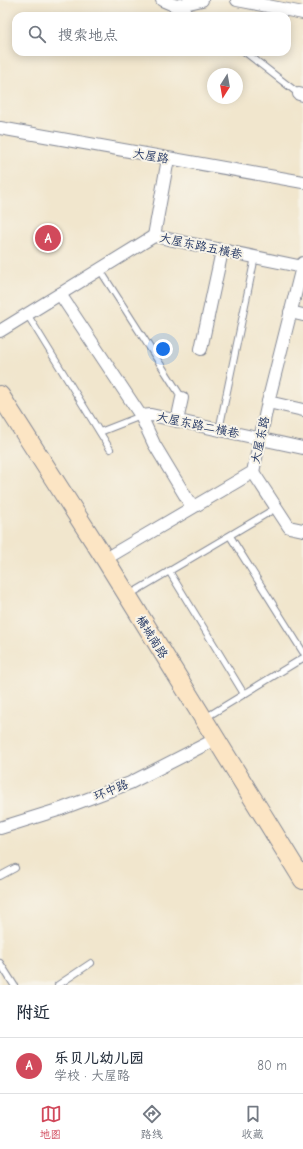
<!DOCTYPE html>
<html lang="zh">
<meta charset="utf-8">
<style>
body{margin:0;font-family:"Comic Neue","LXGW WenKai TC",sans-serif;background:#f6f6f7;color:#1f2937}
.compass{position:absolute;left:207px;top:68px;width:36px;height:36px;border-radius:50%;background:#fff;box-shadow:0 2px 10px #0003;rotate:191deg}
.you{position:absolute;left:163px;top:349px;width:14px;height:14px;margin:-10px;border:3px solid #fff;border-radius:50%;background:#1a73e8;box-shadow:0 0 0 6px #1a73e833}
.badge{display:grid;place-items:center;width:26px;height:26px;border-radius:50%;background:#d1495b;color:#fff;font-size:13px;font-weight:700}
.pin{position:absolute;translate:-50% -50%;border:2px solid #fff;box-shadow:0 1px 4px #0006}
.list{margin:0;padding:0;list-style:none}
h2{display:flex;justify-content:space-between;align-items:center;height:52px;margin:0;padding:0 16px;font-size:17px}
h2 small{font-size:13px;font-weight:400;color:#747a83}
.list li{display:grid;grid-template-columns:26px 1fr auto;gap:12px;align-items:center;box-sizing:border-box;height:56px;padding:0 16px;border-top:1px solid #e0e1e3}
.list b{display:block;font-size:15px;white-space:nowrap}
.list p{margin:0;font-size:13px;white-space:nowrap;color:#747a83}
.list em{font-size:13px;font-style:normal;color:#747a83}
.icon{flex:none;width:22px;height:22px;fill:none;stroke:currentColor;stroke-width:2;stroke-linecap:round;stroke-linejoin:round}
.map{position:relative;flex:none;width:303px;height:985px;overflow:hidden}
.search{position:absolute;background:#fff;box-shadow:0 2px 10px #0003;left:12px;right:12px;top:12px;height:44px;display:flex;align-items:center;gap:10px;box-sizing:border-box;padding:0 14px;border-radius:12px;color:#747a83;font-size:15px}
.sheet{height:108px;background:#fff}
nav{display:flex;justify-content:space-around;align-items:center;box-sizing:border-box;height:56px;border-top:1px solid #e0e1e3;background:#fff;font-size:11px;color:#747a83}
nav a{display:grid;justify-items:center;gap:2px}
nav .on{color:#d1495b}
.map>svg:first-child{display:block}
</style>
<div class="map">
<svg width="303" height="985" viewBox="0 0 303 985">
<rect width="100%" height="100%" fill="#f7f3e8"/>
<filter id="ink" filterUnits="userSpaceOnUse"><feTurbulence type="fractalNoise" baseFrequency=".025" numOctaves="2"/><feDisplacementMap in="SourceGraphic" scale="8" xChannelSelector="R" yChannelSelector="G"/><feConvolveMatrix kernelMatrix="1 2 1 2 8 2 1 2 1" color-interpolation-filters="sRGB"/></filter>
<filter id="wash" filterUnits="userSpaceOnUse"><feTurbulence type="fractalNoise" baseFrequency=".012" numOctaves="4" result="noise"/><feDisplacementMap in="SourceGraphic" scale="16" xChannelSelector="R" yChannelSelector="G"/><feGaussianBlur stdDeviation="0.9" result="paint"/><feColorMatrix in="noise" values="0 0 0 0 0 0 0 0 0 0 0 0 0 0 0 0 0 1.4 0 .05"/><feComposite in="paint" operator="in"/></filter>
<g filter="url(#wash)">
<rect width="100%" height="100%" fill="#f1e6cd"/>
</g>
<g filter="url(#ink)">
<g fill="none" stroke-linecap="round" stroke-linejoin="round">
<defs>
<g id="lane">
<polyline points="178,7 196,16"/>
<polyline points="245,52 299,94"/>
<polyline points="100,270 182,398"/>
<polyline points="27,314 110,449"/>
<polyline points="219,430 255,257"/>
<polyline points="100,432 141,416"/>
<polyline points="230,536 303,652"/>
<polyline points="169,571 244,694"/>
<polyline points="129,595 276,508"/>
<polyline points="205,718 303,658"/>
<polyline points="0,876 15,868"/>
<polyline points="0,963 14,985"/>
<polyline points="58,985 91,963"/>
</g>
<g id="street">
<polyline points="162,0 176,6 202,0"/>
<polyline points="237,0 303,13"/>
<polyline points="299,94 303,95"/>
<polyline points="0,128 303,182"/>
<polyline points="168,159 154,236 303,267"/>
<polyline points="60,294 141,416 154,444 192,507"/>
<polyline points="290,312 303,315"/>
<polyline points="0,331 154,236"/>
<polyline points="201,349 222,251"/>
<polyline points="268,402 303,410"/>
<polyline points="141,416 151,415 303,448"/>
<polyline points="177,421 182,398"/>
<polyline points="253,472 289,527 303,530"/>
<polyline points="105,559 253,472 268,402 303,263"/>
<polyline points="0,828 61,809 130,783 216,739"/>
</g>
<polyline id="secondary" points="0,395 105,559 303,880"/>
</defs>
<!-- lane casing -->
<use href="#lane" stroke="#868a96" stroke-width="8"/>
<!-- street casing -->
<use href="#street" stroke="#868a96" stroke-width="14"/>
<!-- secondary casing -->
<use href="#secondary" stroke="#868a96" stroke-width="20"/>
<!-- lane -->
<use href="#lane" stroke="#fff" stroke-width="6"/>
<!-- street -->
<use href="#street" stroke="#fff" stroke-width="12"/>
<!-- secondary -->
<use href="#secondary" stroke="#fce5c4" stroke-width="18"/>
</g>
</g>
<g text-anchor="middle" dominant-baseline="central" stroke-width="4" stroke-linejoin="round" paint-order="stroke">
<!-- street labels -->
<g font-size="12" fill="#1b2f5e" stroke="#f7f3e8">
<text transform="translate(151 156) rotate(10)">大屋路</text>
<text transform="translate(201 246) rotate(12)">大屋东路五横巷</text>
<text transform="translate(198 425) rotate(12)">大屋东路二横巷</text>
<text transform="translate(260 440) rotate(-78)">大屋东路</text>
<text transform="translate(152 637) rotate(58)">橘城南路</text>
<text transform="translate(111 790) rotate(-22)">环中路</text>
</g>
</g>
</svg>
<svg class="compass" viewBox="-18 -18 36 36"><path d="M0-13l5 13h-10z" fill="#e53935"/><path d="M0 13l5-13h-10z" fill="#747a83"/></svg>
<div class="you"></div>
<div class="pin badge" style="left:48px;top:238px">A</div>
<div class="search"><svg class="icon" aria-label="search" viewBox="0 0 24 24"><circle cx="10" cy="10" r="6"/><path d="M15 15l6 6"/></svg>搜索地点</div>
</div>
<section class="sheet">
<h2>附近<small></small></h2>
<ul class="list">
<li><span class="badge">A</span><div><b>乐贝儿幼儿园</b><p>学校 · 大屋路</p></div><em>80 m</em></li>
</ul>
</section>
<nav>
<a class="on"><svg class="icon" aria-label="map" viewBox="0 0 24 24"><path d="M3 6l6-2 6 2 6-2v14l-6 2-6-2-6 2zM9 4v14M15 6v14"/></svg>地图</a>
<a><svg class="icon" aria-label="directions" viewBox="0 0 24 24"><path d="M12 3l9 9-9 9-9-9zM9 14v-3h6M13 9l2 2-2 2"/></svg>路线</a>
<a><svg class="icon" aria-label="saved" viewBox="0 0 24 24"><path d="M7 4h10v16l-5-4-5 4z"/></svg>收藏</a>
</nav>
